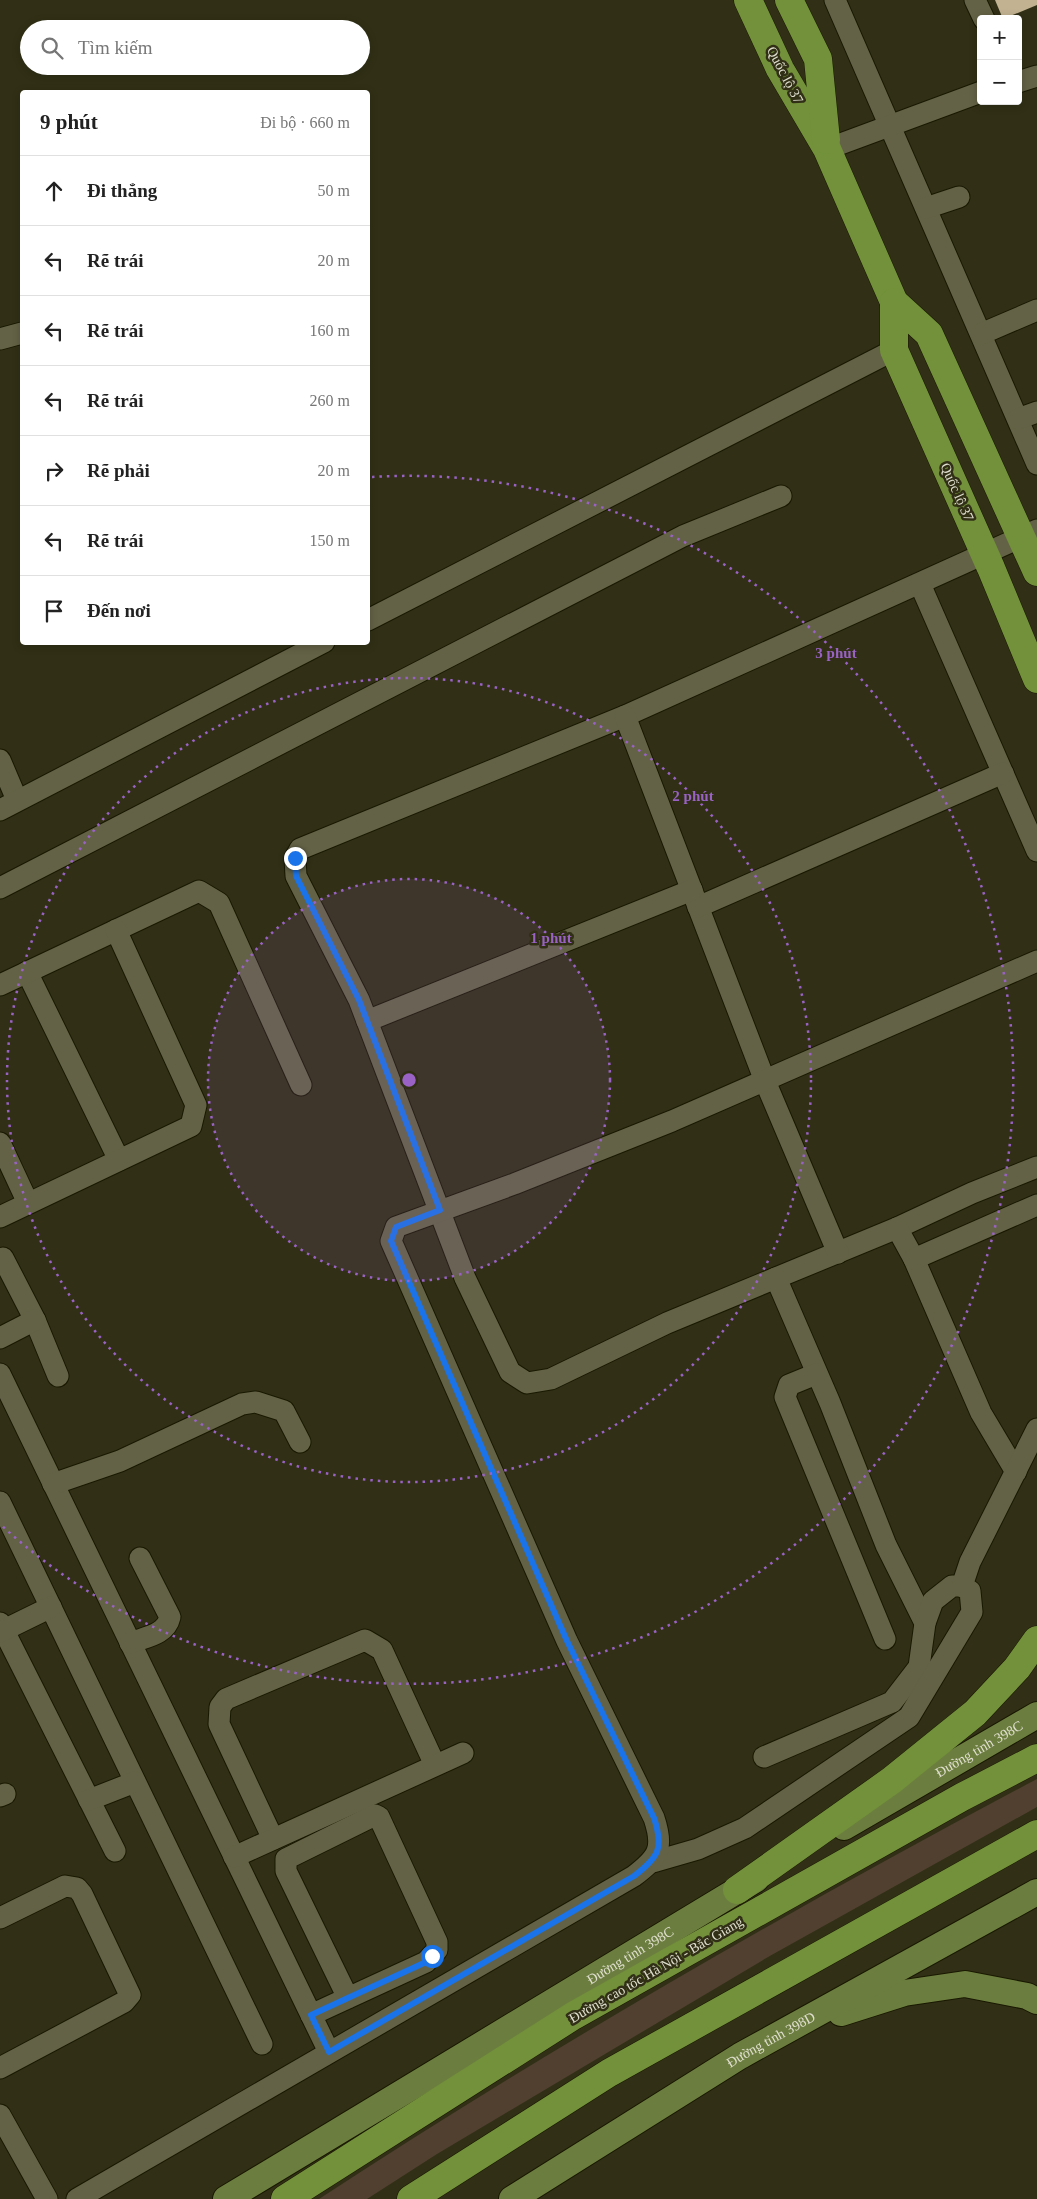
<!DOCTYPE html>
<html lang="vi">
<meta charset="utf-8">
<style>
body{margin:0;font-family:"Times New Roman",serif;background:#f6f6f6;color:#222}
.controls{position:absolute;right:15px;top:15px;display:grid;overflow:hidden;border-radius:5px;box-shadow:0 2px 8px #0003}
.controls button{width:45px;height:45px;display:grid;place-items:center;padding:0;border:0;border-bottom:1px solid #e0e0e0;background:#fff;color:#222;font:25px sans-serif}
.stop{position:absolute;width:15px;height:15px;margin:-11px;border:4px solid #1a73e8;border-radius:50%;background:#fff}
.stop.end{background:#1a73e8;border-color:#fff;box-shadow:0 1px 5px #0008}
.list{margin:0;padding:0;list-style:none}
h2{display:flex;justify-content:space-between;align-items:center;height:65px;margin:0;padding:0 20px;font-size:21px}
h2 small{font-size:16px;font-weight:400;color:#767676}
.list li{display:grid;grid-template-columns:32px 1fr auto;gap:15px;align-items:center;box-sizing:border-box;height:70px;padding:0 20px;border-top:1px solid #e0e0e0}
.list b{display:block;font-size:19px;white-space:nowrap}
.list em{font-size:16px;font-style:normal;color:#767676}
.icon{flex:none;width:28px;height:28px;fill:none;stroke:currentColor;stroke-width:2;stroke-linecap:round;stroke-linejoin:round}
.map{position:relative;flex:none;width:1037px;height:2199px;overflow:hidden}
.search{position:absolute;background:#fff;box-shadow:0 2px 8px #0003;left:20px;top:20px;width:350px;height:55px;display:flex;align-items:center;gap:12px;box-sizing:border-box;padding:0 18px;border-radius:28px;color:#767676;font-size:19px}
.panel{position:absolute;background:#fff;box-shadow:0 2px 8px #0003;left:20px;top:90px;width:350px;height:555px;border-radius:5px}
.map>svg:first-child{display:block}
</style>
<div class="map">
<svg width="1037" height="2199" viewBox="0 0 1037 2199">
<rect width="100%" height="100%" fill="#313016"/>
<!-- green -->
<path fill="#514030" d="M1037,1779V1807L768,1957L437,2154L367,2199H319C551,2047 792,1909 1037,1779Z"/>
<!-- building -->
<polygon fill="#c2b292" points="995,0 1037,0 1037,5 1003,19"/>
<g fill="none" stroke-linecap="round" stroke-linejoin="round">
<defs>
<g id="minor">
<polyline points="835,0 1037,464"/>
<polyline points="975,0 984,19"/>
<polyline points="1018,82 1037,76"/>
<polyline points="827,149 981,92"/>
<polyline points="926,208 959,197"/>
<polyline points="981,334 1037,310"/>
<polyline points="0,339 22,333"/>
<polyline points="1018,419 1037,412"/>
<polyline points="1037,530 625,716 300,849 295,858 296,876 359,1000 465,1278 510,1372 527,1383 551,1379 667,1323 897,1228 972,1193 1037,1167"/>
<polyline points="920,584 1037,851"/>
<polyline points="368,620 894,350"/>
<polyline points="625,716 765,1081 838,1253"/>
<polyline points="0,760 17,800"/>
<polyline points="0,810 324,642"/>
<polyline points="0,888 683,536 781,496"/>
<polyline points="698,907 1003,773"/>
<polyline points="27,972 119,1160"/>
<polyline points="0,985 199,891 219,903 301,1085"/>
<polyline points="367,1021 692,890"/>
<polyline points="0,1143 28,1203"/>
<polyline points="0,1217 191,1126 196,1105 116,930"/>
<polyline points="897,1228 914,1259 981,1413 1016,1472"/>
<polyline points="3,1258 35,1320 58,1376"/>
<polyline points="914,1259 1037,1205"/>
<polyline points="776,1278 830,1403 886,1545 925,1623"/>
<polyline points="0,1338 35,1320"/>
<polyline points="0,1374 329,2052"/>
<polyline points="816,1374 789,1385 785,1397 885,1639"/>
<polyline points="53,1484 120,1461 242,1404 256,1402 284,1411 300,1442"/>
<polyline points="0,1502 262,2044"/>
<polyline points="0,1623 115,1851"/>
<polyline points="0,1632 51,1607"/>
<path d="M130,1643C145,1637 166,1635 170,1617L140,1558"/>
<polyline points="764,1757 892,1702 919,1667 925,1623 933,1601 952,1586 962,1586"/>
<polyline points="0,1796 5,1794"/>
<polyline points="89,1800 135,1782"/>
<polyline points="273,1839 219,1724 220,1707 226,1699 365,1640 382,1650 435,1765"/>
<polyline points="234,1857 463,1753"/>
<polyline points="653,1862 698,1849 745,1828 909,1717 972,1612 970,1591 962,1586 970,1562 1037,1429"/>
<polyline points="0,1918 65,1886 77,1888 82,1894 130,1995 124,2002 0,2068"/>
<polyline points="311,2015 426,1962 437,1950 437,1942 379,1817 375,1815 286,1859 286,1871 348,1998"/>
<polyline points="0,2115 47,2199"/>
<path d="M77,2199L634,1876C659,1857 664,1848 654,1818L567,1641L391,1241L396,1227L514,1184L672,1121L1037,961"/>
</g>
<g id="major">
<path id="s1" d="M844,1827L1037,1715"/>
<polyline points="841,2013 904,1993 965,1984 1027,1996 1037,2001"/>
<path id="s2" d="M226,2199L756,1879"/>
<path id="s3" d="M512,2199L740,2056L1037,1892"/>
</g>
<g id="highway">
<polyline points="748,0 780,69 827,149 894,302 929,334 1037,572"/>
<polyline points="789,0 818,59 826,140"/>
<polyline points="894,302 894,350 991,568 1037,679"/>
<polyline points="737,1890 892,1780 975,1713 1017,1668 1037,1640"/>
<polyline points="285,2199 573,2016 962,1797 1037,1758"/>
<polyline points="411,2199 609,2073 1037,1834"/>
</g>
</defs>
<!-- minor casing -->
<use href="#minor" stroke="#191801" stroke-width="23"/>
<!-- major casing -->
<use href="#major" stroke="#191801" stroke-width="28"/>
<!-- highway casing -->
<use href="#highway" stroke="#191801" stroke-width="29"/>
<!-- minor -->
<use href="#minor" stroke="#636246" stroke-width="21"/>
<!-- major -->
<use href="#major" stroke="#6c7e3f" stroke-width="26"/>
<!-- highway -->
<use href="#highway" stroke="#72913a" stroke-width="28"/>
</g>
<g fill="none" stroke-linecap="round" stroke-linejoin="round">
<!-- route -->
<path stroke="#1a73e8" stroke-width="6" d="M295,858L296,876L359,1000L440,1210L396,1227L391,1241L567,1641L654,1818C664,1848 659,1857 634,1876L329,2052L311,2015L426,1962L432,1956"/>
</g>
<!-- distance rings -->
<circle cx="409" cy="1080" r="201" fill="#9962c4" fill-opacity=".12"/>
<g fill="none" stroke="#9962c4" stroke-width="2.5" stroke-dasharray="2.5 5">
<circle cx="409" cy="1080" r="201"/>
<circle cx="409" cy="1080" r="402"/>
<path d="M372 477A604 604 0 1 1 1 1525"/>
</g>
<g text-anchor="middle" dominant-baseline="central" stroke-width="5" stroke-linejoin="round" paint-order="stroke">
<!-- street labels -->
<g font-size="14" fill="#e0dfd0" stroke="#313016">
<text transform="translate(785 75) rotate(62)">Quốc lộ 37</text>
<text transform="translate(957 492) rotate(66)">Quốc lộ 37</text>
<text stroke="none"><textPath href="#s1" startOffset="156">Đường tỉnh 398C</textPath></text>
<text stroke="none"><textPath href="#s2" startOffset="472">Đường tỉnh 398C</textPath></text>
<text transform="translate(656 1970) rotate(-30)">Đường cao tốc Hà Nội - Bắc Giang</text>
<text stroke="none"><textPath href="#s3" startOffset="304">Đường tỉnh 398D</textPath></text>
</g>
</g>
<circle cx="409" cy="1080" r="8" fill="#9962c4" stroke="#313016" stroke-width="2.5"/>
<g font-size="15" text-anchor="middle" font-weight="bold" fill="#9962c4" stroke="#313016" stroke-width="5" stroke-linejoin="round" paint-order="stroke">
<text x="836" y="658">3 phút</text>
<text x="693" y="801">2 phút</text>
<text x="551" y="943">1 phút</text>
</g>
</svg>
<div class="controls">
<button>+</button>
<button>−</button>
</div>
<div class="stop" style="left:432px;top:1956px"></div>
<div class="stop end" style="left:295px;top:858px"></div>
<div class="search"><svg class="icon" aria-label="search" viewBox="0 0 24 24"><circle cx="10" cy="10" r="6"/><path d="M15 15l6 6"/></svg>Tìm kiếm</div>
<section class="panel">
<h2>9 phút<small>Đi bộ · 660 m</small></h2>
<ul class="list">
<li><svg class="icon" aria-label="ahead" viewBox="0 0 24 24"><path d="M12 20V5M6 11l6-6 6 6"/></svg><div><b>Đi thẳng</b></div><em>50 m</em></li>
<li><svg class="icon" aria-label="left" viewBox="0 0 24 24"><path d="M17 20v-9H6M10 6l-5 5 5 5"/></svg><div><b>Rẽ trái</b></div><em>20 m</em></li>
<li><svg class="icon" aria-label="left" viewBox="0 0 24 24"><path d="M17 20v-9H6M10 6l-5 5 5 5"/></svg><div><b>Rẽ trái</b></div><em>160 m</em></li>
<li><svg class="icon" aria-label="left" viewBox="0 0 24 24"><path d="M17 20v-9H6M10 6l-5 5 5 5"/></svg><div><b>Rẽ trái</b></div><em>260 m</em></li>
<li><svg class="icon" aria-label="right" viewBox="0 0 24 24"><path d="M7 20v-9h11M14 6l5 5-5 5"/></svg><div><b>Rẽ phải</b></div><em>20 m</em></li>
<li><svg class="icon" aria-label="left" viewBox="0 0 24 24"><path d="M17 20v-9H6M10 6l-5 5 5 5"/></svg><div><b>Rẽ trái</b></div><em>150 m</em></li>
<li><svg class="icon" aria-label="arrive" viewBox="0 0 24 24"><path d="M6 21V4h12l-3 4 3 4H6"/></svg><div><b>Đến nơi</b></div></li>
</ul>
</section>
</div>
